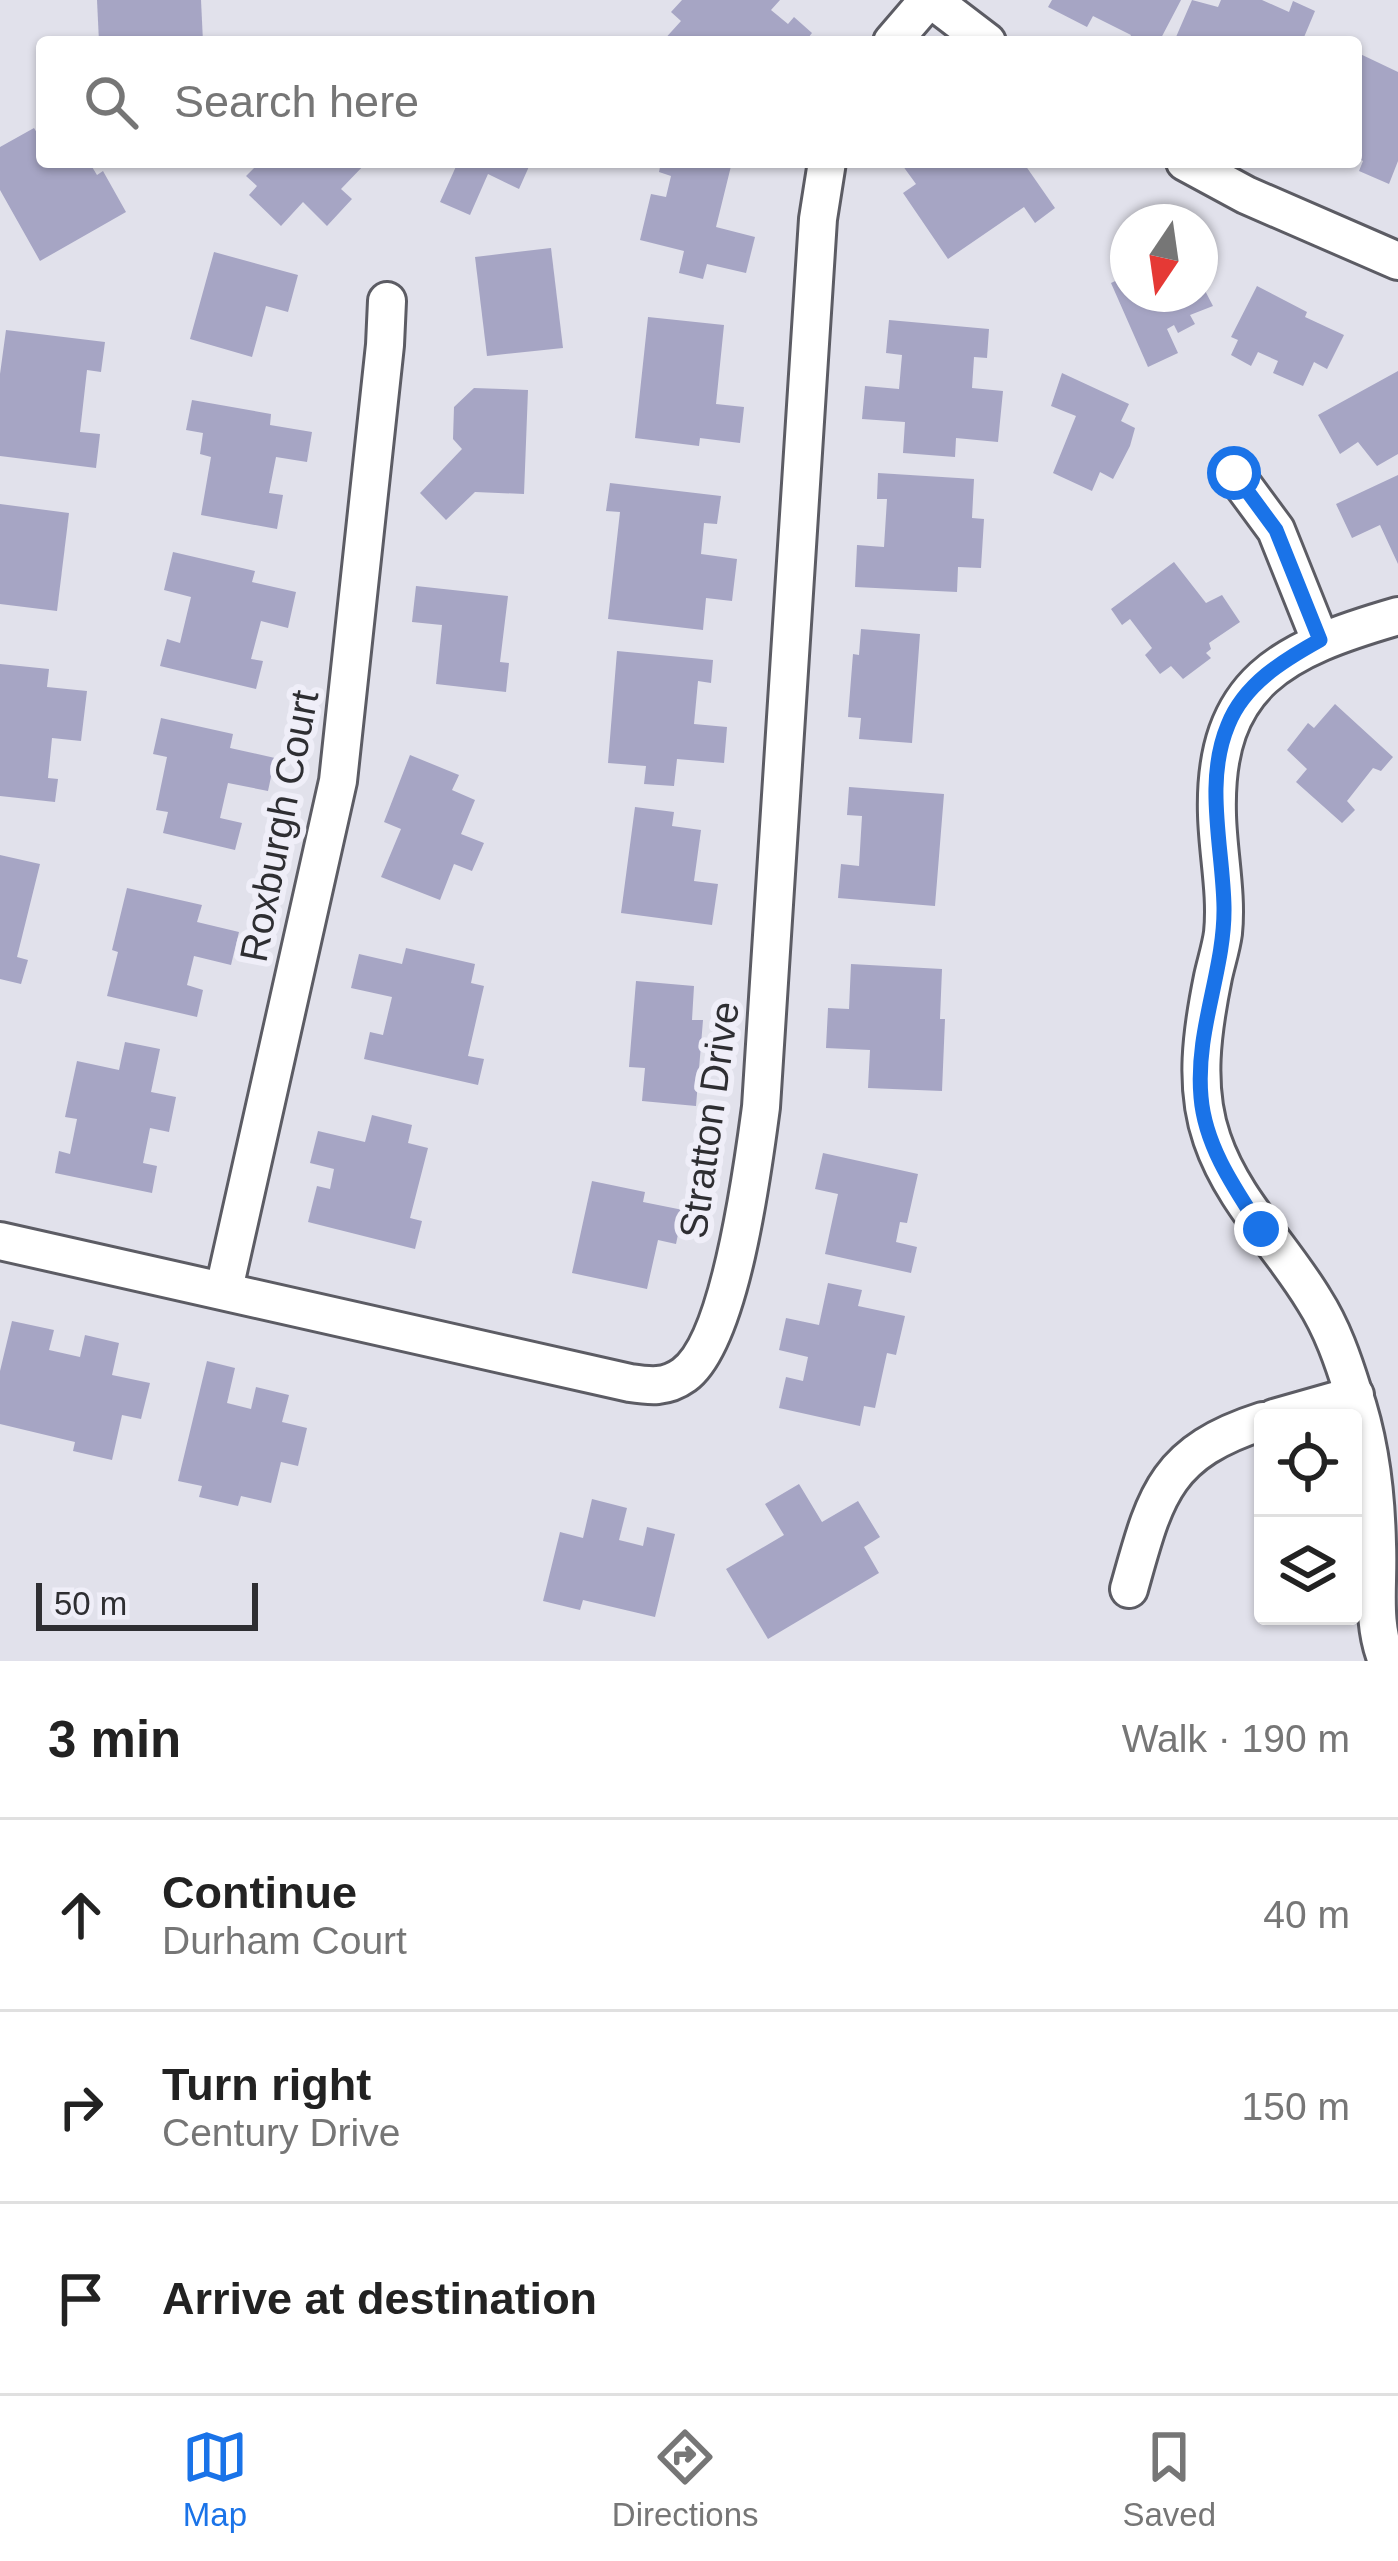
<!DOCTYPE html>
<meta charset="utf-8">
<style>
body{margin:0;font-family:Arial,sans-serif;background:#f2f2f2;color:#222}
.controls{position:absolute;right:36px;bottom:36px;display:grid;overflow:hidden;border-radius:12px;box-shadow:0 3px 9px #0004}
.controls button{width:108px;height:108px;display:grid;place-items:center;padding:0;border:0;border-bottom:3px solid #e0e0e0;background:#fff;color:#222;font:60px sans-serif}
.compass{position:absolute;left:1110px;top:204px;width:108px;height:108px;border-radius:50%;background:#fff;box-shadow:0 3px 9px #0004;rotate:193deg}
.scale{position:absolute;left:36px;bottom:30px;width:222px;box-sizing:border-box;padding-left:12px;border:6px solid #2e2e32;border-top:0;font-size:33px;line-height:42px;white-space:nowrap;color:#2e2e32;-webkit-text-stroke:9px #efeef8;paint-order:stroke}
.stop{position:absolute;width:36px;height:36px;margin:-27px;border:9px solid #1a73e8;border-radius:50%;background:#fff}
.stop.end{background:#1a73e8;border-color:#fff;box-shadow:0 3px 12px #0008}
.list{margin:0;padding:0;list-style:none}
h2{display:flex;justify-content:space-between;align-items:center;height:156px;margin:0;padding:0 48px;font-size:51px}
h2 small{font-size:39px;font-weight:400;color:#767676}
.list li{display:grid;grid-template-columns:78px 1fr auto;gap:36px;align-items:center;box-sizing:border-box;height:192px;padding:0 48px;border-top:3px solid #e0e0e0}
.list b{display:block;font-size:45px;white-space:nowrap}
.list p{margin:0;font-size:39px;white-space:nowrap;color:#767676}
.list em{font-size:39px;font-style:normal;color:#767676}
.icon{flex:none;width:66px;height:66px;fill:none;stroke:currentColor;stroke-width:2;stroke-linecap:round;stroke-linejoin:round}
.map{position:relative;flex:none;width:1398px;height:1661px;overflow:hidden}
.search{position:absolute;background:#fff;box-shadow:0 3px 9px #0004;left:36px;right:36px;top:36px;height:132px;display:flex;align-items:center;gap:30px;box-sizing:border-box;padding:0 42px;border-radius:12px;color:#767676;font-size:45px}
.sheet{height:732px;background:#fff}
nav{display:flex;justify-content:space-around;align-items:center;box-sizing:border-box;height:168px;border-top:3px solid #e0e0e0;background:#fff;font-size:33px;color:#767676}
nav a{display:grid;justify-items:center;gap:6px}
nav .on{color:#1a73e8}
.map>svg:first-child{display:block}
</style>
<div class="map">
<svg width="1398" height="1661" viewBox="0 0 1398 1661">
<rect width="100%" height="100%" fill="#e1e1eb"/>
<!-- building -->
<g fill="#a6a5c4">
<polygon points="97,0 201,0 203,42 99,42"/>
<polygon points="682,0 780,0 771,10 788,24 794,17 812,33 805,42 662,42 681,21 671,12"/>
<polygon points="1052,0 1181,0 1159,42 1128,42 1131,35 1093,16 1087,27 1048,7"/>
<polygon points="1192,0 1218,7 1221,0 1262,0 1289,12 1293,1 1315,11 1302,42 1187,42 1176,37"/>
<polygon points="1356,52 1398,72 1398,161 1389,184 1359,171 1363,161 1356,157"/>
<polygon points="34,128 42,141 42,162 89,162 97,175 103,171 126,212 40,261 0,190 0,147"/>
<polygon points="260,162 367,162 341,189 352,199 327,226 303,202 281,226 249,195 257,186 246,176"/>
<polygon points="458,162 531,162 519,189 488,174 470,215 440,202"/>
<polygon points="661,162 732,162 716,227 755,237 746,273 707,264 703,279 679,273 684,251 640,240 651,194 666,197 671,176 659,172"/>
<polygon points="900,162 1023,162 1055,208 1035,223 1024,207 948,259 903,193 916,184"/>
<polygon points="551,248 563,348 487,356 475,257"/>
<polygon points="214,252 298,275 288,312 266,306 252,357 190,339"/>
<polygon points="1128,275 1128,294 1200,294 1200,281 1213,306 1190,315 1195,324 1178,333 1174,325 1167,329 1178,353 1148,367 1111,283"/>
<polygon points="1257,286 1307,312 1305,317 1344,335 1327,369 1314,362 1303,386 1273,373 1278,361 1258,352 1251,366 1231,355 1238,340 1231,337"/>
<polygon points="648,317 724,325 716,404 744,407 740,443 700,438 699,446 635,438"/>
<polygon points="889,320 989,329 987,358 974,357 972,388 1003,391 998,442 956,438 955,457 903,453 905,422 862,419 865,386 899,389 902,355 886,353"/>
<polygon points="6,330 105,342 101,372 87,370 80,432 100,434 96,468 0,456 0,374"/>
<polygon points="1398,371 1398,454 1377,466 1358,442 1340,454 1318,415"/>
<polygon points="1062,373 1129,404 1121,421 1135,428 1130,446 1113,479 1100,472 1092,491 1053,473 1076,416 1051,406"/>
<polygon points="474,388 528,390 524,494 475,492 446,520 420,493 462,449 453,439 454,407"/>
<polygon points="192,400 271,414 270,425 312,432 307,462 276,457 269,493 283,495 277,529 201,515 211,457 200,454 203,433 186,430"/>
<polygon points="878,473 974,479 972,518 984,519 981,568 958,567 957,592 855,587 857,545 884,547 887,499 877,499"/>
<polygon points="1398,475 1398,564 1380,525 1352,538 1336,504"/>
<polygon points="610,483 721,496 717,524 704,523 701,554 737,559 732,601 706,598 703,630 608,619 620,512 606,511"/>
<polygon points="0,504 69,513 57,611 0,604"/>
<polygon points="173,552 255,571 252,582 296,592 288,628 261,621 251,659 263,661 256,689 160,666 167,639 180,643 191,597 164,590"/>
<polygon points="1174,562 1206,603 1222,595 1240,622 1209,643 1211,649 1206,653 1211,658 1183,679 1171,666 1160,674 1145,655 1152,648 1130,619 1122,625 1111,609"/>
<polygon points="416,586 508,596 500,662 509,663 506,692 436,684 442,625 412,622"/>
<polygon points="861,629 920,634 912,743 859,739 861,718 848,717 853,654 859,655"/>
<polygon points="617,651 713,660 711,683 698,681 694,724 727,727 724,763 677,759 674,786 644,784 646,766 608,763"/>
<polygon points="0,664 49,669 47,687 87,691 81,741 52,738 48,778 58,779 55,802 0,796"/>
<polygon points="1335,704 1393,757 1381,771 1373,768 1347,801 1355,810 1342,823 1296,782 1307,769 1287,750 1308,723 1314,728"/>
<polygon points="161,718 233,734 230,748 275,758 268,791 228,783 220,818 242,823 235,850 163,833 168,812 156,810 167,757 153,754"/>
<polygon points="410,755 459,775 452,790 475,800 461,834 484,843 472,871 454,864 440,900 381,877 401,829 384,822"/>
<polygon points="849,787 944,794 935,906 838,898 841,864 859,866 862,816 847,815"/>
<polygon points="635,807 674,812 672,826 701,830 694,881 718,884 712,925 621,913"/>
<polygon points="0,855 40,864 17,957 28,960 21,984 0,979"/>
<polygon points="127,888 202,905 197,922 239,932 231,965 194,956 187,985 203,990 197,1017 107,996 118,952 112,950"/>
<polygon points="406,948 475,964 471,983 484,986 468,1056 484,1059 478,1085 364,1059 370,1032 383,1035 392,997 351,988 359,954 402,964"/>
<polygon points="851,964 942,969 940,1019 945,1019 942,1091 868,1088 870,1050 826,1048 828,1008 849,1009"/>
<polygon points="636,981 694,986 692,1020 703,1020 696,1106 642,1101 645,1068 629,1067"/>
<polygon points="125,1042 160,1049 151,1092 176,1097 169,1132 150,1128 143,1163 157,1166 152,1193 55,1173 59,1151 70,1154 77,1119 65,1117 77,1061 119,1070"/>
<polygon points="372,1115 412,1125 408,1143 428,1148 410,1218 422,1221 415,1249 308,1222 317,1186 330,1189 334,1169 310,1163 318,1131 365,1142"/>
<polygon points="823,1153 918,1174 907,1223 900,1222 896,1242 917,1247 911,1273 825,1254 838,1194 815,1189"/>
<polygon points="592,1181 645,1192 643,1202 683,1210 676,1244 658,1240 647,1289 572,1273"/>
<polygon points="828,1283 862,1290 858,1306 905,1316 896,1355 887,1353 875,1408 864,1406 860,1426 779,1408 786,1377 803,1381 808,1357 779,1350 786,1318 819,1325"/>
<polygon points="12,1321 54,1330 49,1350 80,1357 85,1335 119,1343 112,1375 150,1383 141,1419 122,1415 112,1460 73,1451 75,1442 0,1424 0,1371"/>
<polygon points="207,1361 235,1368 227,1403 251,1409 256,1387 289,1395 282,1422 307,1428 298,1466 281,1462 271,1503 241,1496 238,1506 199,1497 202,1486 178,1481"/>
<polygon points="799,1484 822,1522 858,1501 880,1537 864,1547 879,1573 768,1639 726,1569 784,1535 765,1504"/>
<polygon points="592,1499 627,1508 619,1540 643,1546 647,1527 675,1534 655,1617 583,1600 580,1610 543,1601 560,1532 583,1538"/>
</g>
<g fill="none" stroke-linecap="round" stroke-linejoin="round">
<defs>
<g id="street">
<polyline points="932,0 987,42"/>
<polyline points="892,42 928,0"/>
<polyline points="1185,162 1246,195 1398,261"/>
<polyline points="1234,473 1276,530 1320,640"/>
<path d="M0,1241L630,1383C650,1386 666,1388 684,1375C731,1341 753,1167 761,1107L818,219L827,162"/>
<polyline points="224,1289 338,781 385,345 387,301"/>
<polyline points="1274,1418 1355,1395"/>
<path d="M1129,1589C1155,1497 1163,1453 1263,1421"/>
<path d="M1387,1661C1371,1622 1379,1585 1377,1544C1376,1493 1370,1441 1353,1392C1343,1360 1332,1328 1314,1300C1281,1245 1233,1201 1212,1139C1194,1087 1202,1031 1213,977C1216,963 1221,948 1223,933C1227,894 1218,854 1217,815C1213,681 1284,649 1398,616"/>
</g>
</defs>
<!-- street casing -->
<use href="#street" stroke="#5c5c64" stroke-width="42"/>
<!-- street -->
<use href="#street" stroke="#fff" stroke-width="36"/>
</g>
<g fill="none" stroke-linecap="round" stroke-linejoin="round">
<!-- route -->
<path stroke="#1a73e8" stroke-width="15" d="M1234,473L1276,530L1320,640C1284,660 1244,684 1228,725C1204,782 1223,848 1224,907C1225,970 1195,1030 1201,1097C1205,1146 1235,1189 1261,1229"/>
</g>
<g text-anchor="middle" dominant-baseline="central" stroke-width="12" stroke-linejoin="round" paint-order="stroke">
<!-- street labels -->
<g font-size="39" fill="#2e2e32" stroke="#efeef8">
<text transform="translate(279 826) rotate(-79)">Roxburgh Court</text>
<text transform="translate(709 1120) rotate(-82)">Stratton Drive</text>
</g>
</g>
</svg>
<div class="controls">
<button><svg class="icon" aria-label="locate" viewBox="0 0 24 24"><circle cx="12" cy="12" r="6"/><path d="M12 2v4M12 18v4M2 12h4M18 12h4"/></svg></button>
<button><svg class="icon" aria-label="layers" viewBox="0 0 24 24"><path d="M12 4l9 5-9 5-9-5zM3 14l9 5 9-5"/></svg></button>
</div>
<svg class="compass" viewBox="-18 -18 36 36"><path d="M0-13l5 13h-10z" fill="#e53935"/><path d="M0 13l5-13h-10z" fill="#767676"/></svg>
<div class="scale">50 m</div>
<div class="stop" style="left:1234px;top:473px"></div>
<div class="stop end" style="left:1261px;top:1229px"></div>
<div class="search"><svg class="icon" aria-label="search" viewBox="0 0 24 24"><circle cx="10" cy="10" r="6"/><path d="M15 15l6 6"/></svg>Search here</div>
</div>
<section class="sheet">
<h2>3 min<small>Walk · 190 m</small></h2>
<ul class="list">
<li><svg class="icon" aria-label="ahead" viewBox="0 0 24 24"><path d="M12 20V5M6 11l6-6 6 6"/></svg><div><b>Continue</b><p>Durham Court</p></div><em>40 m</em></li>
<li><svg class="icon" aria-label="right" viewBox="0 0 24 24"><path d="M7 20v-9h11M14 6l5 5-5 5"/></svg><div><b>Turn right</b><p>Century Drive</p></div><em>150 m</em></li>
<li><svg class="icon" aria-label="arrive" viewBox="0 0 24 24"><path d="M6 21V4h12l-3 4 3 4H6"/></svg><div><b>Arrive at destination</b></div></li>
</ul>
</section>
<nav>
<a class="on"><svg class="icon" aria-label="map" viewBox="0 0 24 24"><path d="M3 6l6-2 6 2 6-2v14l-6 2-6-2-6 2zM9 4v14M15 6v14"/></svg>Map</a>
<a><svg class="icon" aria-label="directions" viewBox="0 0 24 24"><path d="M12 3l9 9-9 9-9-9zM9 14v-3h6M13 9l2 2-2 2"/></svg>Directions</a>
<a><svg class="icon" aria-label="saved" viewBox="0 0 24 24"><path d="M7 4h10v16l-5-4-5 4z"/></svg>Saved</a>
</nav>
